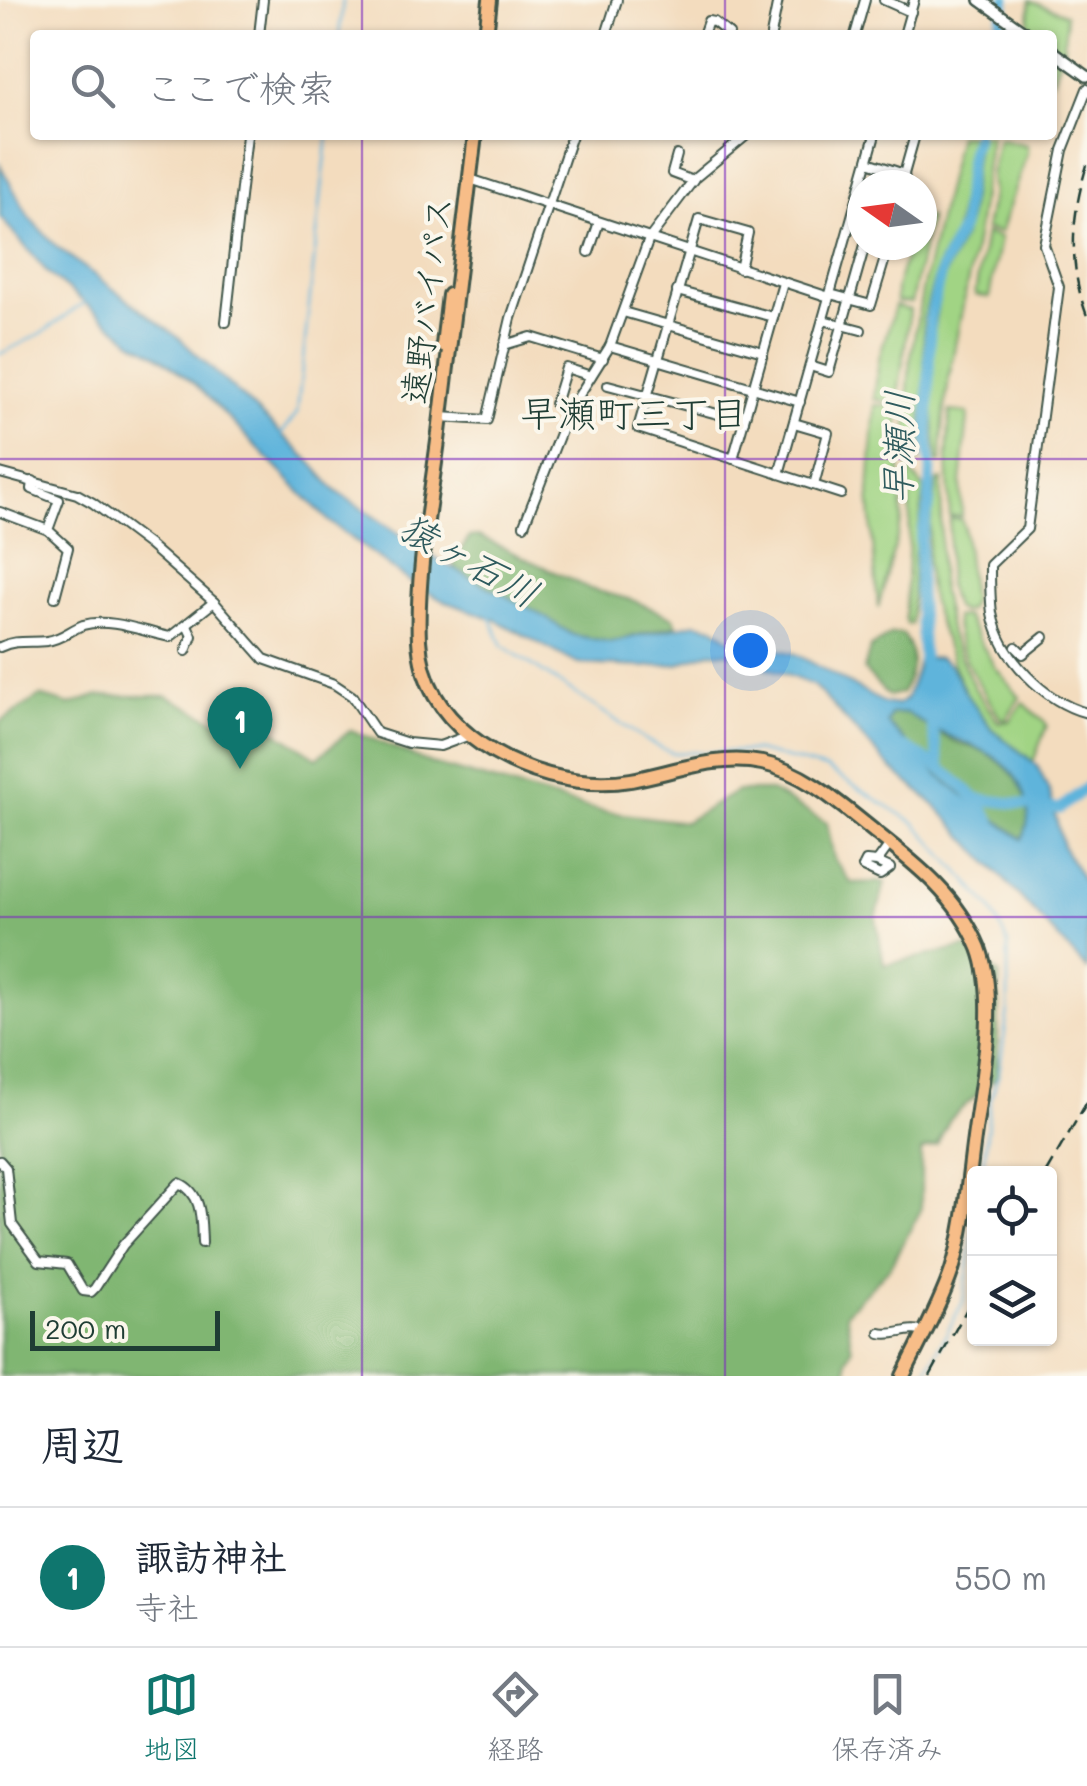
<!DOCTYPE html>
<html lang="ja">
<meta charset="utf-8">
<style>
body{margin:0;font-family:Mali,"Klee One",sans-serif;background:#f2f2f3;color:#1f2937}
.controls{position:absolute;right:30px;bottom:30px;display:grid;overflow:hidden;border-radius:10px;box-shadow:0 2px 8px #0004}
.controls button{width:90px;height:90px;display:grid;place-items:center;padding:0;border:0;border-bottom:2px solid #e0e1e3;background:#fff;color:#1f2937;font:50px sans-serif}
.compass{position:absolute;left:847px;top:170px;width:90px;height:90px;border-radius:50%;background:#fff;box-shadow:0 2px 8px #0004;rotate:284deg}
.scale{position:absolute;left:30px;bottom:25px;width:190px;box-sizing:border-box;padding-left:10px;border:5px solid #1f3d34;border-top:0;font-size:28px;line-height:35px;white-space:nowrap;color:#1f3d34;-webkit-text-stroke:8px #fbf7ec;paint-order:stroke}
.you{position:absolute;left:750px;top:650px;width:35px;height:35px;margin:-25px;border:8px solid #fff;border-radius:50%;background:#1a73e8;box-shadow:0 0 0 15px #1a73e833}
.badge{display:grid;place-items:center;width:65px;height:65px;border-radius:50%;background:#0f766e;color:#fff;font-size:32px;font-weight:700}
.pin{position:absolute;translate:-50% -82px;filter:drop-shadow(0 2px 5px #0008)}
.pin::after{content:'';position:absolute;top:52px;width:35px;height:30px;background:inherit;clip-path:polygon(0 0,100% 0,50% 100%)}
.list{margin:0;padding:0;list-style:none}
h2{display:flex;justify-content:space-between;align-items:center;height:130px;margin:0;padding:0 40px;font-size:42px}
h2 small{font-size:32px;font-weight:400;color:#747a83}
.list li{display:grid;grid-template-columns:65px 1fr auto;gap:30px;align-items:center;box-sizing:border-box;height:140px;padding:0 40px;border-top:2px solid #e0e1e3}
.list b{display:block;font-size:38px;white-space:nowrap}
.list p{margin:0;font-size:32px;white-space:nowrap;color:#747a83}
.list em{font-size:32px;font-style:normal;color:#747a83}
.icon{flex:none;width:55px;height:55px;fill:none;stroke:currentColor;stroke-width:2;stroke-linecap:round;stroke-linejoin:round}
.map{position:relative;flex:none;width:1087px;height:1376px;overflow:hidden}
.search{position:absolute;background:#fff;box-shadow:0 2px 8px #0004;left:30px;right:30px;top:30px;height:110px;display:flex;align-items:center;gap:25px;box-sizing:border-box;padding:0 35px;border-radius:10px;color:#747a83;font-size:38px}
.sheet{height:270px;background:#fff}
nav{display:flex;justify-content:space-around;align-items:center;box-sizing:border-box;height:140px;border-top:2px solid #e0e1e3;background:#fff;font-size:28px;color:#747a83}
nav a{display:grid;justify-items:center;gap:5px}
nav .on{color:#0f766e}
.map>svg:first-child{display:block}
</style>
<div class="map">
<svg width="1087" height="1376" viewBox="0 0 1087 1376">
<rect width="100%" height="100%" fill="#fbf7ec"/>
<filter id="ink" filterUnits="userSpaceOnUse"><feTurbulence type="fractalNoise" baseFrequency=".01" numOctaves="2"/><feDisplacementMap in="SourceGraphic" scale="20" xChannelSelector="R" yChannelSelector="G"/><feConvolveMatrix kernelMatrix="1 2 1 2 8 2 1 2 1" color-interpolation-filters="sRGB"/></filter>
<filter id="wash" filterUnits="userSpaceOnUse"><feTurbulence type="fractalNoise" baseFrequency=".0048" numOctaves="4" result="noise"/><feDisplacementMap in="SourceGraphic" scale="40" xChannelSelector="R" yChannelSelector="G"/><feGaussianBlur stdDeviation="2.25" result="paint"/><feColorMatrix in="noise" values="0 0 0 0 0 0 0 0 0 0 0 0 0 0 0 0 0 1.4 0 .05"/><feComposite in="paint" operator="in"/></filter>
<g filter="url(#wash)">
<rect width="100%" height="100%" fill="#f3dcbe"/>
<!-- green -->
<g fill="#a1d484" stroke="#60885c" stroke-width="2.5">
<polygon points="1030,1 1066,14 1064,47 1052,82 1052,35 1024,35 1029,25"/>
<polygon points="958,135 972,135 955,232 938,265 923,318 925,378 920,462 913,463 913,474 925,490 914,558 911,624 907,624 905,617 910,517 907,404 910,361 923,286"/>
<path d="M980,135H991C983,173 981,211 974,249C961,321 942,390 941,463H938C930,405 928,341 942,284C948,262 964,243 968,220C974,191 971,163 980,135Z"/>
<polygon points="998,138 1027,145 1027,153 1000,233 985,229 992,194 990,175"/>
<polygon points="922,216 929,218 911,303 896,302 896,288 909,245 922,245"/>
<polygon points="985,233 1000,238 989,298 975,295"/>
<polygon points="895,306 910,310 897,404 874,399 879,358"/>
<polygon points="875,405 898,407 902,519 878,608 869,493"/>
<polygon points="950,411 968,413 968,417 961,483 962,516 950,517 947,457"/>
<path d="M942,480L940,581L950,634L974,687L998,722L1010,721L1023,702L1047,725L1033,762C1020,750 1003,740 991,728C971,706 958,681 950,655C943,634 932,611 929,588C924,552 931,516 938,481Z"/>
<polygon points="950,519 961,519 964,526 972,602 968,610 962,612 954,608 947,583"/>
<path d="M965,616L995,667L1020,697L1006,719L1000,718C983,689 954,651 955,617Z"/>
</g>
<!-- forest -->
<g fill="#80b672" stroke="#507a53" stroke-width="2.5">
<polygon points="478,536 590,589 632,600 674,618 677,625 610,642 573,636 454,568 455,558 470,537"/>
<path d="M891,634H903C917,657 913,670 902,693L888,696L864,670L870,648Z"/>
<polygon points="40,696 70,705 96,696 167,696 216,721 242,720 275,731 317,758 351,730 432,764 600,811 685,822 737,791 771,791 827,823 834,859 851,883 885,882 876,919 884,965 967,947 999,974 997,1077 950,1119 937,1145 921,1151 921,1210 889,1268 846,1313 852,1349 847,1360 848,1376 0,1376 0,722"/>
<path d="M907,712C924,726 941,736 961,744C970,747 982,749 990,755C1020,775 1039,805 1022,839L939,776L887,723L891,714Z"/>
</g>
<!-- water -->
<path fill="#5fb4db" stroke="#3f7888" stroke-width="2.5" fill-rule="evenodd" d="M0,165L29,217L57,247L179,338L308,459L336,491L441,562L535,611L573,635L610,642L696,623L714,627L730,639L796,654L884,703L897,705L906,699L920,659L939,658L950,665L969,698L993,730L1037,765L1050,793L1063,847L1087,887V969L936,806L892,769L813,685L729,653L710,652L678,664L644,667L578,664L494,619L444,601L413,584L330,522L194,383L156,354L132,341L49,274L0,217ZM907,713C935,734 956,737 986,752C1018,769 1039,805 1022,839L939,776L887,723L891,714Z"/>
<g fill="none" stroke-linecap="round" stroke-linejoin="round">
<!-- stream -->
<g stroke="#5fb4db" stroke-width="2.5">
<polyline points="339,35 343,0"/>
<polyline points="0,354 42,333 84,303"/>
<polyline points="280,436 297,413 328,135"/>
<polyline points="490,617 503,646 649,742 672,753 756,751 827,769 915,823 991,908 1008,944 1008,1010 999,1073 990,1100 983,1174"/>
<polyline points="924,1376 963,1302 974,1227"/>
</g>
<!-- river -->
<g stroke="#5fb4db" stroke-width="11">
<polyline points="998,35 1006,0"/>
<polyline points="924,674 919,589 921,539 929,507 931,471 928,437 930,317 942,268 962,227 970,154 976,135"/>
<polyline points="930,716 940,766"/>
<path d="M905,747C940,767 972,787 992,822"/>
<polyline points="979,799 1060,809 1087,787"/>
</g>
</g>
</g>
<g filter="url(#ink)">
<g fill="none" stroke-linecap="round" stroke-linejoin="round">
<defs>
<g id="minor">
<polyline points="884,0 911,12"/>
<polyline points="259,35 263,0"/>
<polyline points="606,35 617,0"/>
<polyline points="703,35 708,21 714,22 729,34"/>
<polyline points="771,35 778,0"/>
<polyline points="855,35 865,0"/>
<polyline points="904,35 914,0"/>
<path d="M1087,89L1063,150L1044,245L1059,287L1027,529L990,565C990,580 990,597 992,613C1000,657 1045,702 1087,713"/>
<polyline points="677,155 672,173 693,181"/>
<polyline points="868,162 904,174 906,185"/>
<polyline points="904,174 915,135"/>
<polyline points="470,179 829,297"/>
<polyline points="589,252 599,222"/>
<polyline points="740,269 748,233 699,219 638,428 841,494"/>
<polyline points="677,291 773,317"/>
<polyline points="830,294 871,305 889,245"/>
<polyline points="623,312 763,352"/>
<polyline points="823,320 861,330"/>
<polyline points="226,322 247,135"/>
<polyline points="504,345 531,337 603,359"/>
<polyline points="610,346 800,402"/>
<polyline points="810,366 829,372 865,245"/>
<polyline points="608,385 744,421"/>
<polyline points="570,410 555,404 566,368 591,376"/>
<polyline points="441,417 487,420 511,318 572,135"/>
<polyline points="794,423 828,433 814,485"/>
<polyline points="733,459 783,283"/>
<polyline points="0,473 77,494 93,503 149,545 214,602 264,659 334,684 352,696 377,733 408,743 440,746 467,736"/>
<polyline points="779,474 875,135"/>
<polyline points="33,481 32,489 59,500 48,530 68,548 55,597"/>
<polyline points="0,512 48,530"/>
<polyline points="524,525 568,413 610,346 649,239 695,178 747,135"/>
<path d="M0,647C17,639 29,643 47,641C62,639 70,630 83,625C110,617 144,632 170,637L214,602"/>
<polyline points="1016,647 1023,654 1044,637"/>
<polyline points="186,651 192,636 187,625"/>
<polyline points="877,862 866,861 863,867 880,875 890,868 877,862 890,844"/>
<path d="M0,1161L6,1168L12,1224L39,1261L67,1264L83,1291L91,1292L95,1288L123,1245L179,1183C203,1193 201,1221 202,1243"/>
<path d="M880,1333C896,1337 909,1326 924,1332"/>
</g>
<g id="tertiary">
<polyline points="980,0 1029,35"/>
<polyline points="1052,51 1087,76"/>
</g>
<g id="trunk">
<polyline points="486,35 490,0"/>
<path d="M475,135C463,237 451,339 438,441C430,502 416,580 419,640C420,659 426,680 435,696C470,757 562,792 631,780C674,772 718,754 762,763C805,772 841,805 875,832C917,865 958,897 979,948C999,1001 981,1084 974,1138C968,1182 965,1228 952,1270C940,1306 920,1341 903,1376"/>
<polyline points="443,345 449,295"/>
</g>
</defs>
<!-- minor casing -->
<use href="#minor" stroke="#3f5549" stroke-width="12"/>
<!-- tertiary casing -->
<use href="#tertiary" stroke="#3f5549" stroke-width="14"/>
<!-- trunk casing -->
<use href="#trunk" stroke="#3f5549" stroke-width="18"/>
<!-- minor -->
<use href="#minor" stroke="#fff" stroke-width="8"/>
<!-- tertiary -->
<use href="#tertiary" stroke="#fff" stroke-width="9"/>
<!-- trunk -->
<use href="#trunk" stroke="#f7bd88" stroke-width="12"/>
<!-- rail -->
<g stroke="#1f3d34" stroke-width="2.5" stroke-dasharray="15 8" stroke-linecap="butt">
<path d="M1087,165C1071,217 1068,264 1087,316"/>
<polyline points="1045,1174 1087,1102"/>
<polyline points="930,1376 974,1296"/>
</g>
</g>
</g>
<!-- grid -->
<path fill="none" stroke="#7b2cbf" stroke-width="2.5" stroke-opacity="0.55" d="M362,0V35M725,0V35M362,135V1376M725,135V1376M0,459H1087M0,917H1087"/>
<g text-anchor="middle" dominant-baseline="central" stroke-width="8" stroke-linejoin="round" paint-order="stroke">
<!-- street labels -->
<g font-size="35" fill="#1f3d34" stroke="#fbf7ec">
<text transform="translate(425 300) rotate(-83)">遠野バイパス</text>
</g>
<!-- neighbourhood labels -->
<g font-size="38" fill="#1f3d34" stroke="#fbf7ec">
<text x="634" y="412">早瀬町三丁目</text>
</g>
<!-- water labels -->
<g font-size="38" font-style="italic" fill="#2f5b5e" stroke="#fbf7ec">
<text transform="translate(897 447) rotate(-89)">早瀬川</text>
<text transform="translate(470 559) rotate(29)">猿ヶ石川</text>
</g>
</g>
</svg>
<div class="controls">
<button><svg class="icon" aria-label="locate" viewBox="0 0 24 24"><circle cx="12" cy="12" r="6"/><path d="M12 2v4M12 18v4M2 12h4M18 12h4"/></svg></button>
<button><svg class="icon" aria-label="layers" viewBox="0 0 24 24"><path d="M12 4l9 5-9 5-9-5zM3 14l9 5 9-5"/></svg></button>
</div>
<svg class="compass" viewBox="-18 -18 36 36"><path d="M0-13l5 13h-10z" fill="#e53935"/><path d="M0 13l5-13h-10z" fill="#747a83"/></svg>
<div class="scale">200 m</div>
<div class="you"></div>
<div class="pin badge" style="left:240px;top:769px">1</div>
<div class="search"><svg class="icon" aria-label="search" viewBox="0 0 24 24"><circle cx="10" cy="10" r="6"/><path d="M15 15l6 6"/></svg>ここで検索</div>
</div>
<section class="sheet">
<h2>周辺<small></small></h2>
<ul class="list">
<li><span class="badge">1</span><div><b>諏訪神社</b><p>寺社</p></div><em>550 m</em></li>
</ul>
</section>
<nav>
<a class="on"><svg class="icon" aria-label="map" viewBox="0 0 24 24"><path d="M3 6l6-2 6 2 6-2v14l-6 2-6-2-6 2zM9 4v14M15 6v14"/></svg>地図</a>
<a><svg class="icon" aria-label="directions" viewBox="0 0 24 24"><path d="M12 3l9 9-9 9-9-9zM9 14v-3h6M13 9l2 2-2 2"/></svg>経路</a>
<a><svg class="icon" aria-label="saved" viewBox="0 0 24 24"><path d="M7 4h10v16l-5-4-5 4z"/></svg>保存済み</a>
</nav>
